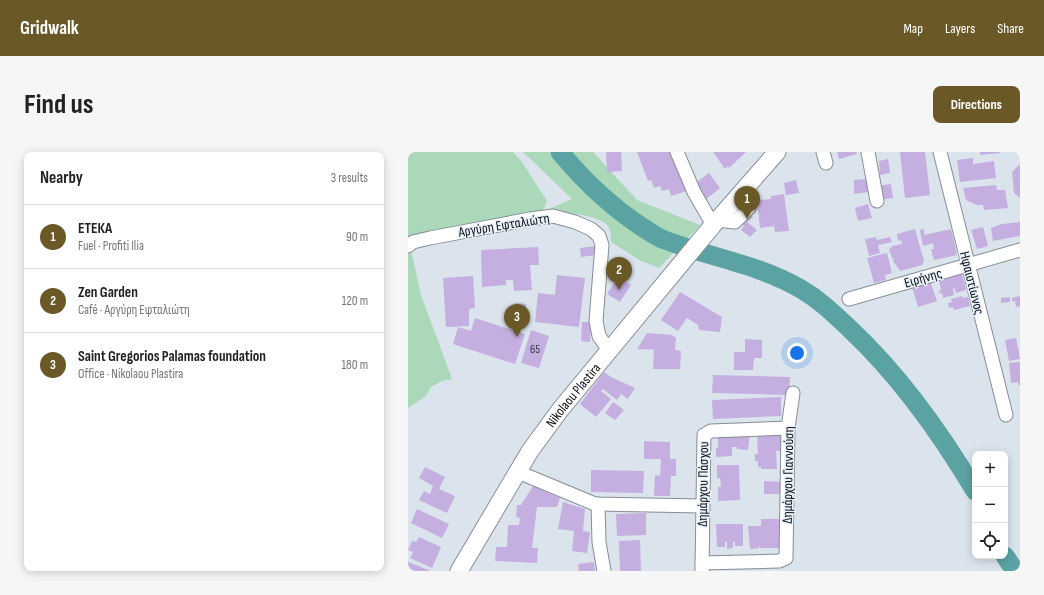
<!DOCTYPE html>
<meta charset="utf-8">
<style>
body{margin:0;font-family:"Sofia Sans Condensed",sans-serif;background:#f6f6f6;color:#222}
.controls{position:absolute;right:12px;bottom:12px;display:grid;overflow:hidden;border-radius:8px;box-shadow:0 2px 10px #0003}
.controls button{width:36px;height:36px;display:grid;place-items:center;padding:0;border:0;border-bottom:1px solid #e0e0e0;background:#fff;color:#222;font:20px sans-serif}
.you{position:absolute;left:389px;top:201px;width:14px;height:14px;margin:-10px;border:3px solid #fff;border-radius:50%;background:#1a73e8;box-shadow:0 0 0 6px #1a73e833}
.badge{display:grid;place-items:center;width:26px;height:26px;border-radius:50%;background:#6a5826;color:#fff;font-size:13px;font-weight:700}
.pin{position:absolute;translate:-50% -33px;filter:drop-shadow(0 1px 2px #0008)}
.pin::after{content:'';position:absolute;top:21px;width:14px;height:12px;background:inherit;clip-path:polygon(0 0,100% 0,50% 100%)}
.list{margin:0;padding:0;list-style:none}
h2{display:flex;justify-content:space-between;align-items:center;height:52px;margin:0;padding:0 16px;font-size:17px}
h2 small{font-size:13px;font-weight:400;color:#767676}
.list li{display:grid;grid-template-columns:26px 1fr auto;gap:12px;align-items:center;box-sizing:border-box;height:64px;padding:0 16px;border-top:1px solid #e0e0e0}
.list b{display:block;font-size:15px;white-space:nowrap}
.list p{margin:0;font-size:13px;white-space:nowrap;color:#767676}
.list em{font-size:13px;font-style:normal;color:#767676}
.icon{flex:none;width:22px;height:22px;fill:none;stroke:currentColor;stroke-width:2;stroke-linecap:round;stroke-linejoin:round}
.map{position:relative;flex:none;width:612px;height:419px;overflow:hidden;border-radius:8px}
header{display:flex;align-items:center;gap:24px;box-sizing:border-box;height:56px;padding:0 20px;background:#6a5826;color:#fff}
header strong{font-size:19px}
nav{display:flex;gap:22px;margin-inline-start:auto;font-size:14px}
.intro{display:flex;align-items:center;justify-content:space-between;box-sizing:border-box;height:96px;padding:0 24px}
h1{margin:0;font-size:28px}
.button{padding:10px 18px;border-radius:8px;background:#6a5826;color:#fff;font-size:14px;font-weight:700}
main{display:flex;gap:24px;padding:0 24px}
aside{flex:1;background:#fff;border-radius:8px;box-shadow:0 2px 10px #0003}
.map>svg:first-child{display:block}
</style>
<header>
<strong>Gridwalk</strong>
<nav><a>Map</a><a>Layers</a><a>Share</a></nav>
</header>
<div class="intro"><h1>Find us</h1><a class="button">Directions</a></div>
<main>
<aside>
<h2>Nearby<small>3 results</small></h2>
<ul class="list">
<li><span class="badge">1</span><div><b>ΕΤΕΚΑ</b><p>Fuel · Profiti Ilia</p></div><em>90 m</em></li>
<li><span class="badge">2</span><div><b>Zen Garden</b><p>Café · Αργύρη Εφταλιώτη</p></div><em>120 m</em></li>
<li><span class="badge">3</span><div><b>Saint Gregorios Palamas foundation</b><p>Office · Nikolaou Plastira</p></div><em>180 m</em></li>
</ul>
</aside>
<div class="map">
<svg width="612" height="419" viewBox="0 0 612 419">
<rect width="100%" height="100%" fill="#dbe4ed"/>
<!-- green -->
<g fill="#aad8b9">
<polygon points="0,0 105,0 114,10 139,49 135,59 46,74 0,88"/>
<path d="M115,0H185L229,48L292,73L251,116L233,109L203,90C203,85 203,79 200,74C193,63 153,60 139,58L164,47Z"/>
<polygon points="3,98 13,143 44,227 34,229 23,235 18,244 0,256 0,100"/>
</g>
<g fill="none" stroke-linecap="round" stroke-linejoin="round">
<!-- river -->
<g stroke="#5ba2a3" stroke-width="19">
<path d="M152,0C176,29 202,54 234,75C240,79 247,84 254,87C300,105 350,112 393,137C412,148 426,162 442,177C492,224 532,280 567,339"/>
<polyline points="597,404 607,419"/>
</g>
</g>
<!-- building -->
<g fill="#c4afe0">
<polygon points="198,0 213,0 214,19 199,20"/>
<polygon points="229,0 264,0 279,39 263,44 261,37 254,39 252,34 246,36 243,28 240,29"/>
<polygon points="305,0 338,0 321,16 320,14 317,17"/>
<polygon points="429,0 448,0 449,2 431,7"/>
<polygon points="492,0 517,0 522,43 497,46"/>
<polygon points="572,0 592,0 592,1 572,3"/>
<polygon points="565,6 565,12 586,9 588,26 552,30 549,8"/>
<polygon points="480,7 482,21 472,23 471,9"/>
<polygon points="612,12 612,46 606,41 604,20"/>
<polygon points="301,21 312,36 297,48 286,32"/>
<polygon points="459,27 461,40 446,42 446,28"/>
<polygon points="388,28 391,41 378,43 376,31"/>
<polygon points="483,32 485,46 471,48 469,34"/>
<polygon points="588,33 589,38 597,38 600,56 576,58 575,53 569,53 558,48 555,36"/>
<polygon points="376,42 381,79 367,80 366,74 352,76 349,48 363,47 363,44"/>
<polygon points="460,52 464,66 450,69 447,56"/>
<polygon points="336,57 345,65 339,70 349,78 342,85 333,78 336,74 327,66"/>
<polygon points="612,70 612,84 585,89 583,76 594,72"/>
<polygon points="575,75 580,94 569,97 563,78"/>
<polygon points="507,77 516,109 514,113 492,119 485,109 486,107 484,106 481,98 484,94 494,92 493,88 490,89 489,82"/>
<polygon points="516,77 516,83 543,77 549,103 526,108 523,97 526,97 525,91 515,94 512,78"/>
<polygon points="468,85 469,88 482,85 484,90 470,93 472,101 461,104 457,87"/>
<polygon points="187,94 188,103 173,105 172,96"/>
<polygon points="130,95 131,113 122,113 124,138 106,139 105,128 98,128 98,133 74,135 73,98"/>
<polygon points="479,101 484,121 477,123 478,128 466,131 459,106"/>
<polygon points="554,122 558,138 548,141 546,135 545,136 546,143 535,146 534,141 532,142 531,139 533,138 531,128"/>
<polygon points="149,123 177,126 171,175 127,170 130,141 147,143"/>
<polygon points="65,124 67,156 61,157 61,174 38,175 35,126"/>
<polygon points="210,125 223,133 212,150 199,142"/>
<polygon points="522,129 529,149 510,155 504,135"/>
<polygon points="272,140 314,165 312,180 291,178 290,173 279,166 270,179 253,168"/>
<polygon points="554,144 554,146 560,145 562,154 546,158 545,155 541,156 540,151 544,150 543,147"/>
<polygon points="612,144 612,154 608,155 607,149 604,149 604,146"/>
<polygon points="602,145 602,150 593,151 593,146"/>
<polygon points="107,151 118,152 118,168 106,168"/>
<polygon points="67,166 117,182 107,212 45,192 50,175 63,179"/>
<polygon points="174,170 183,170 182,190 173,189"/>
<polygon points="123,178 141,184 131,216 113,211"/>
<polygon points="239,181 264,183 268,186 267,198 273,199 272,217 245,217 246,198 255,198 229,197"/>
<polygon points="608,186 612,207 601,209 597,188"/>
<polygon points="337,187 354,188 354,206 346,206 345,218 326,218 326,200 337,200"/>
<polygon points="612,210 612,233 610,233 610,230 603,231 601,211"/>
<polygon points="196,220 203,225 227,236 220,247 213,242 209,248 195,237 193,239 203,247 188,265 172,252"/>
<polygon points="305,223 382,225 381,243 304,241"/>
<polygon points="373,245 373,264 305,267 304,248"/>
<polygon points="205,250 216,258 207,268 197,261"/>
<polygon points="342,281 340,298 329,297 329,295 324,295 324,304 308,305 308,296 310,296 310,282"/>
<polygon points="373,282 373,299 368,299 369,317 353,317 353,315 350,315 350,309 347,309 347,302 350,302 349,283"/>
<polygon points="236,289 262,290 262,307 268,307 268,324 263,324 262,344 246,344 247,323 252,324 253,307 236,307"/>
<polygon points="309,313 331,313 332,348 310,349 310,335 313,335 312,326 309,326"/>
<polygon points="17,315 37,325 31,337 47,344 39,361 11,348 16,339 22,342 25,334 11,326"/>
<polygon points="183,318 236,319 235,341 183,340"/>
<polygon points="356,329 374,330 374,342 356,342"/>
<polygon points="125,334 152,346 149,355 129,355 124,396 130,396 129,411 87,409 88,395 99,395 100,373 111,373 112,366 108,365 109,353 113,353"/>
<polygon points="155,350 177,357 175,379 182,380 179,401 164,399 166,379 150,377"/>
<polygon points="9,357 41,372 34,386 3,371"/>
<polygon points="238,361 238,383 209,384 208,362"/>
<polygon points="353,367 373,367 373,396 352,396 351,392 351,396 342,397 340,374 353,374"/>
<polygon points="308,372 335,372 335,394 327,394 327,390 325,390 325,396 319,397 319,390 317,390 317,395 309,395"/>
<polygon points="11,385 33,395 24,416 2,406 5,400 0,398 4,389 8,390"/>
<polygon points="232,388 233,419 212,419 211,389"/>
<polygon points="0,410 23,419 0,419"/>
<polygon points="186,410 187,419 171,419 170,412"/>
</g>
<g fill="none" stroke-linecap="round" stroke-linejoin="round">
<defs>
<g id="minor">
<polyline points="269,0 286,40 305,73"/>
<polyline points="415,0 418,11"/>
<polyline points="460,0 469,49"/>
<polyline points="532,0 598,263"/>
<polyline points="309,68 327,70 341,56 335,37"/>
<polyline points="0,94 5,90 22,86 122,67 145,64 167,70 183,77 191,84 194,93 188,169 191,184 200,197"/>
<polyline points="441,147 612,98"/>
<polyline points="110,320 187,352 294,354"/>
<polyline points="190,352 191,390 196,419"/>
<polyline points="294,411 371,409 378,406 380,276 385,241"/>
<polyline points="294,419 296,283 303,279 380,276"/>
</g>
<g id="major">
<path id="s1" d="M51,419L122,299L152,258L305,73L369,0"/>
</g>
</defs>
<!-- minor casing -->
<use href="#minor" stroke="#858d96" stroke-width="15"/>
<!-- major casing -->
<use href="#major" stroke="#858d96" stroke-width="19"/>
<!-- minor -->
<use href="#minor" stroke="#fff" stroke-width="13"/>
<!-- major -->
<use href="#major" stroke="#fff" stroke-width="17"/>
</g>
<g text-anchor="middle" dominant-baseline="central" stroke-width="3" stroke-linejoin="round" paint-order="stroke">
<!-- number labels -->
<g font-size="12" fill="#3a3646">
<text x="127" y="197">65</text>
</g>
<!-- street labels -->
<g font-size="14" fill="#0c0e12" stroke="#e9f1fb">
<text transform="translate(96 73) rotate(-9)">Αργύρη Εφταλιώτη</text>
<text transform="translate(515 126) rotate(-16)">Ειρήνης</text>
<text transform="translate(564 131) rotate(76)">Ηφαιστίωνος</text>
<text stroke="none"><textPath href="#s1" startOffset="210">Nikolaou Plastira</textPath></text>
<text transform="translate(380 323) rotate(-89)">Δημάρχου Γιαννούση</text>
<text transform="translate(295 332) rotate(-89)">Δημάρχου Πάσχου</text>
</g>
</g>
</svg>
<div class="controls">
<button>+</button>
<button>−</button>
<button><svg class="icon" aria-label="locate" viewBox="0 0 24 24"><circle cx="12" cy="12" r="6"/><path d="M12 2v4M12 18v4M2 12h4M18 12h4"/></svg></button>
</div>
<div class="you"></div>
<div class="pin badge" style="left:339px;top:67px">1</div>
<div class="pin badge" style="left:211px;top:138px">2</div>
<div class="pin badge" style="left:109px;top:185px">3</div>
</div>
</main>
